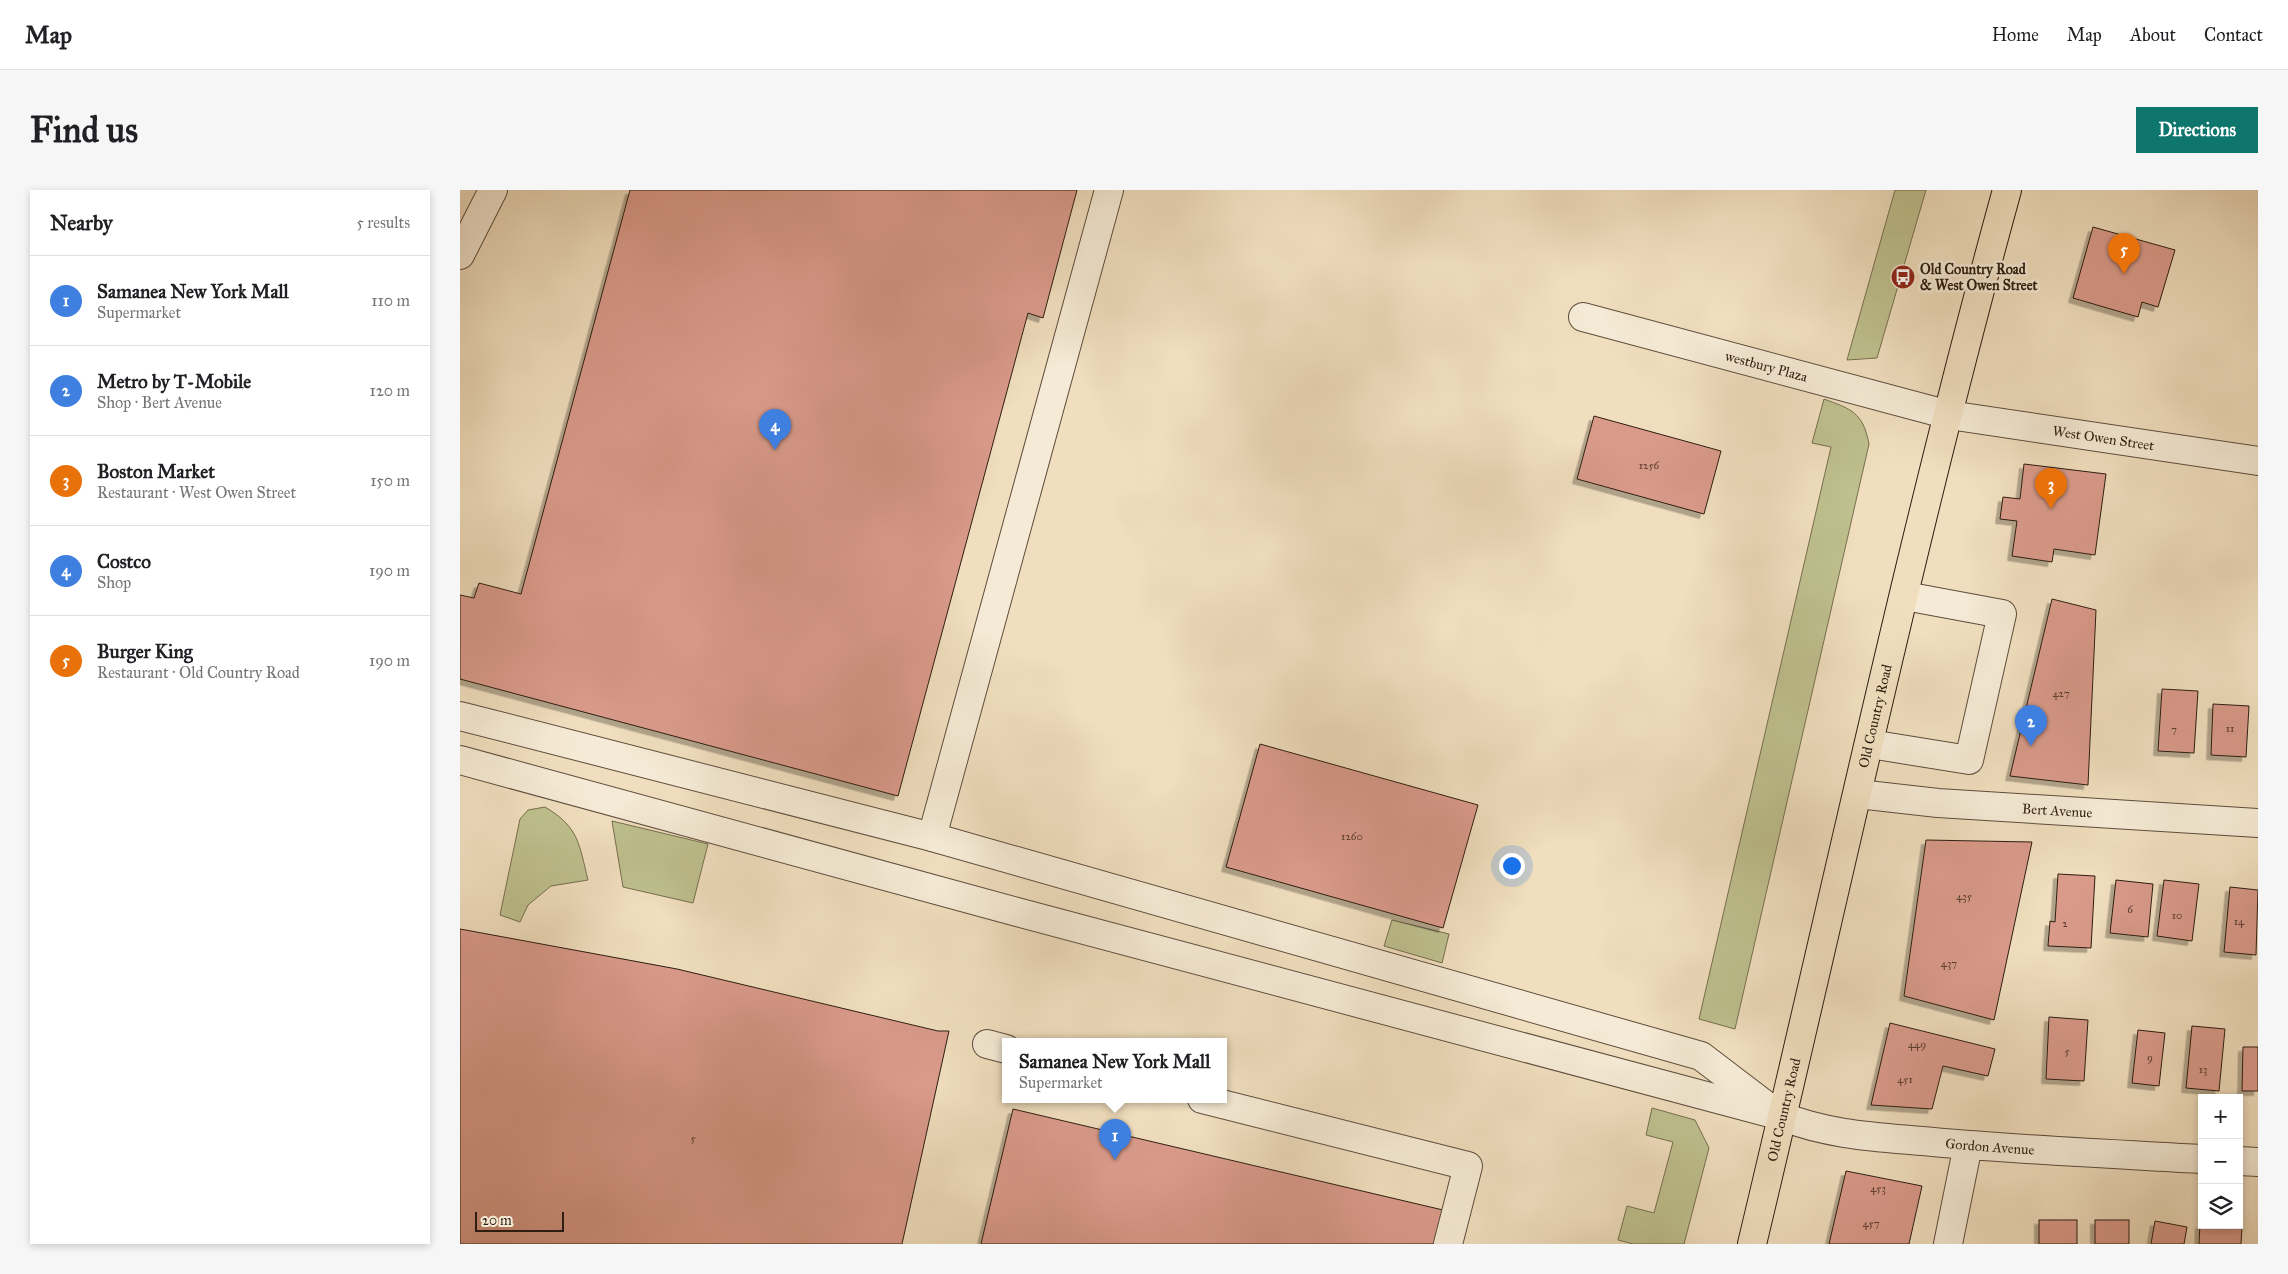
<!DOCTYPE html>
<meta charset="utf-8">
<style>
body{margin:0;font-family:"IM FELL Great Primer",serif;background:#f6f6f6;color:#202124}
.controls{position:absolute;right:15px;bottom:15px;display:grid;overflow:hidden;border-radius:0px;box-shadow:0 2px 8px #0003}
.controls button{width:45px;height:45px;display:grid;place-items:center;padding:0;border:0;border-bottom:1px solid #e0e0e0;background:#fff;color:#202124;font:25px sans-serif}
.scale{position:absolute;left:15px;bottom:12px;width:89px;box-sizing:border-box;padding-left:5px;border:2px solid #2e1d10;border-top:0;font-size:14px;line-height:18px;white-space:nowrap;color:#2e1d10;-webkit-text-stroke:4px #f5ead5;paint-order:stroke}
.you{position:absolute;left:1051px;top:675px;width:18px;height:18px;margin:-12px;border:4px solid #fff;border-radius:50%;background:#1a73e8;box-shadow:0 0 0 8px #1a73e833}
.badge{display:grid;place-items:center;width:32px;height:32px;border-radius:50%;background:#0f766e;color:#fff;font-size:16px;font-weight:700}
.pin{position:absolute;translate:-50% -41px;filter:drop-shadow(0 1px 2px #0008)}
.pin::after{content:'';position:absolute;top:26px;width:18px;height:15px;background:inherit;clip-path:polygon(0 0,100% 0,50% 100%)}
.popup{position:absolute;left:542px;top:848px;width:225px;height:65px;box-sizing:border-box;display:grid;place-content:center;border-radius:0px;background:#fff;filter:drop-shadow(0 1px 4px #0005);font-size:16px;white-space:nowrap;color:#757577}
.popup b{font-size:19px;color:#202124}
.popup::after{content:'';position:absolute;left:50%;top:100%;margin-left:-10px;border:10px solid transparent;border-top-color:#fff}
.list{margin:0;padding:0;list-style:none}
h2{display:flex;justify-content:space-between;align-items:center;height:65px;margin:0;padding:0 20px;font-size:21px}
h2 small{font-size:16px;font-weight:400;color:#757577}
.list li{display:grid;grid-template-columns:32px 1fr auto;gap:15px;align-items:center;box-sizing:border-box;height:90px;padding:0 20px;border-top:1px solid #e0e0e0}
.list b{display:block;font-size:19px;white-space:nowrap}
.list p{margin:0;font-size:16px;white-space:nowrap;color:#757577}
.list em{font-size:16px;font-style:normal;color:#757577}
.icon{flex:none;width:28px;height:28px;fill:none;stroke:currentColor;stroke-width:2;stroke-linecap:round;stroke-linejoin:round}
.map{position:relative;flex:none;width:1798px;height:1054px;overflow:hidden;border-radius:0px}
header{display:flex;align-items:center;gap:30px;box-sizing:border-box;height:70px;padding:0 25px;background:#fff;border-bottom:1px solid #e0e0e0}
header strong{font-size:24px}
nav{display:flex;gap:28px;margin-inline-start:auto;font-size:18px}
.intro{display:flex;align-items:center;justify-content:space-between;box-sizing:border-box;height:120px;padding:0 30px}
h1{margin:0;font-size:35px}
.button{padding:12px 22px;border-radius:0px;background:#0f766e;color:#fff;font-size:18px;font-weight:700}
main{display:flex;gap:30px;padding:0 30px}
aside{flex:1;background:#fff;border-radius:0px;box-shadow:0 2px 8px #0003}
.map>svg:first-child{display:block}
</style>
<header>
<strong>Map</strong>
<nav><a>Home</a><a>Map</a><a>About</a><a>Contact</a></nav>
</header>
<div class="intro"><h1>Find us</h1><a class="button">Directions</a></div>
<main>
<aside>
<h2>Nearby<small>5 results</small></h2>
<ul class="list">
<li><span class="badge" style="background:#3f7fe0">1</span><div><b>Samanea New York Mall</b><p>Supermarket</p></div><em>110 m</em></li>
<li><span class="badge" style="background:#3f7fe0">2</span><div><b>Metro by T-Mobile</b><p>Shop · Bert Avenue</p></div><em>120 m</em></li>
<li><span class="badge" style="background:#e8710a">3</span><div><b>Boston Market</b><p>Restaurant · West Owen Street</p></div><em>150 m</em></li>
<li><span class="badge" style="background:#3f7fe0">4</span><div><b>Costco</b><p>Shop</p></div><em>190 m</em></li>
<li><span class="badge" style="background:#e8710a">5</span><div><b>Burger King</b><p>Restaurant · Old Country Road</p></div><em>190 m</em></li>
</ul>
</aside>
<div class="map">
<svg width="1798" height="1054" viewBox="0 0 1798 1054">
<defs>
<filter id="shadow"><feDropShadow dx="-4.5" dy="4.5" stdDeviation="0" flood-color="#0004"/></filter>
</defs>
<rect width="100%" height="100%" fill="#f0debe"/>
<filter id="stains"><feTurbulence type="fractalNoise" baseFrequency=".004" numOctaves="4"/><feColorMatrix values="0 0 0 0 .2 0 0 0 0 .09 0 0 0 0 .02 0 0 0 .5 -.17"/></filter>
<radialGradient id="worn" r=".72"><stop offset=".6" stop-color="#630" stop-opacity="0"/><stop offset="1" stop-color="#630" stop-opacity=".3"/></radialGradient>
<!-- green -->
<g fill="#bec08e" stroke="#766e4f">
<polygon points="1435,0 1466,0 1417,168 1387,170"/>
<path d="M1364,209C1391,219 1403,222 1409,254L1275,839L1239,829L1371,257L1352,253Z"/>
<path d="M85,617C119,637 119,654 128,690L91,696L68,715L60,732L40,725L60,629L68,620Z"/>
<polygon points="152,631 248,654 233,713 163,697"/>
<polygon points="932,730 989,744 982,773 924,756"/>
<polygon points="1192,918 1235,930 1249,958 1224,1054 1173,1054 1158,1050 1167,1016 1194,1023 1213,952 1186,945"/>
</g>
<!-- building -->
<g fill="#d99a8a" stroke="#2e1d10" filter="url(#shadow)">
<polygon points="170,0 617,0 583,128 568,123 438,606 0,489 0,405 14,408 19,393 61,404"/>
<polygon points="1633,37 1715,60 1698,117 1682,112 1678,127 1613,108"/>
<polygon points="1134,226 1261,261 1244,324 1117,289"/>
<polygon points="1564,274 1646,284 1635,365 1594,359 1592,372 1552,366 1557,331 1540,329 1543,307 1560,309"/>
<polygon points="1592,409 1636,420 1628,595 1550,586"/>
<polygon points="1702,499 1738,501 1734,563 1698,561"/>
<polygon points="1753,514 1789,516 1786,567 1751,565"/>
<polygon points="800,554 1018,615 983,738 766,677"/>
<polygon points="1466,650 1572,652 1534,830 1444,806"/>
<polygon points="1598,684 1635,686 1631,758 1588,756 1590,731 1595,732"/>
<polygon points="1656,690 1693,694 1688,747 1650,743"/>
<polygon points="1704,690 1739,694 1732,751 1697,746"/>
<polygon points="1770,697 1798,700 1796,765 1764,762"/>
<polygon points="0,739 217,779 478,841 489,841 442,1054 0,1054"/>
<polygon points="1589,827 1628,830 1624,891 1586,889"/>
<polygon points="1430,833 1535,859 1528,886 1483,876 1472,919 1411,915"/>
<polygon points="1732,836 1765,839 1759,901 1726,898"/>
<polygon points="1678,840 1705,843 1699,896 1672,893"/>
<polygon points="1783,857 1798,857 1798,901 1782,901"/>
<polygon points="553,919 983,1020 975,1054 521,1054"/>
<polygon points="1386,981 1462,996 1449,1054 1369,1054"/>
<rect x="1579" y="1030" width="38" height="24"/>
<rect x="1635" y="1030" width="34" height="24"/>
<polygon points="1695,1031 1727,1037 1724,1054 1691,1054"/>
<polygon points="1740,1034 1782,1037 1781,1054 1739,1054"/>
</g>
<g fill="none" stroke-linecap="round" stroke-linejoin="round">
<defs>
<g id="minor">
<polyline points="0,65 33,0"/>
<path id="s1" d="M1123,127L1489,225L1798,271"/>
<polyline points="0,526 472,647 1241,866 1312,920"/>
<polyline points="1410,554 1509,570 1542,424 1445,406"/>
<path id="s2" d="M0,570L557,722L1321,926C1371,946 1420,947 1473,952C1563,960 1652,964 1742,969"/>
<path id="s3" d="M1398,604L1478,613L1798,633"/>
<polyline points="472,647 649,0"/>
<polyline points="527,854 546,859"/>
<polyline points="742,909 1008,976 988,1054"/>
<polyline points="1779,971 1798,972"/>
<polyline points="1488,1054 1508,955"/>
</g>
<g id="major">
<path id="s4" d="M1292,1054C1376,703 1451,348 1547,0"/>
</g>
</defs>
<!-- minor casing -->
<use href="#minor" stroke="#5e4d3c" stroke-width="30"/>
<!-- major casing -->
<use href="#major" stroke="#2e1d10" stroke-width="30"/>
<!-- minor -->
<use href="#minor" stroke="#f5ead5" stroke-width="28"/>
<!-- major -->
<use href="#major" stroke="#f0debe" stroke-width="28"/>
</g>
<!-- icons -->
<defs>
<symbol id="bus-disc" viewBox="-11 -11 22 22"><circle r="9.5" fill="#8f2418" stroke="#f5ead5"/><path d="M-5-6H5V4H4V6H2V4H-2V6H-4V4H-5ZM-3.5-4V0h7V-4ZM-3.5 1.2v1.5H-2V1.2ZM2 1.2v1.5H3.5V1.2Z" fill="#fff"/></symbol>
</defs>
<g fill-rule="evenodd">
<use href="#bus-disc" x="1429" y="73" width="28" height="28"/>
</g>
<g text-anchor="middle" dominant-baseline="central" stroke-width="5" stroke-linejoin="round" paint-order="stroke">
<!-- number labels -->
<g font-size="11" fill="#593c2e">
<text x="1189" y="275">1256</text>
<text x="1601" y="503">427</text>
<text x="1770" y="538">11</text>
<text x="1714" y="539">7</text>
<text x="892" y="646">1260</text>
<text x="1504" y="706">435</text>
<text x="1670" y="719">6</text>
<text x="1717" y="725">10</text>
<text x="1779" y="731">14</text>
<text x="1605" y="733">2</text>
<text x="1489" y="773">437</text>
<text x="1457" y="854">449</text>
<text x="1607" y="861">5</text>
<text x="1690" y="867">9</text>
<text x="1743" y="879">13</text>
<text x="1445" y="889">451</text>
<text x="233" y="948">5</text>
<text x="1418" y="998">453</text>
<text x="1411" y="1033">457</text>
</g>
<!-- poi labels -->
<g font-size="14" font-weight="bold" fill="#2e1d10" stroke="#f5ead5" text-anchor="start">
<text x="1460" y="79">Old Country Road<tspan x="1460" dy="16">&amp; West Owen Street</tspan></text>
</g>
<!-- street labels -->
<g font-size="14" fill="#2e1d10" stroke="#f5ead5">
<text stroke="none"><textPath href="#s1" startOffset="190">westbury Plaza</textPath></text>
<text stroke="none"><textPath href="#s1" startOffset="535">West Owen Street</textPath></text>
<text stroke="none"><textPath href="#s4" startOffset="542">Old Country Road</textPath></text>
<text stroke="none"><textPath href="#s3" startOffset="200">Bert Avenue</textPath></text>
<text stroke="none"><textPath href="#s4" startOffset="138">Old Country Road</textPath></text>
<text stroke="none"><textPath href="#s2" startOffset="1580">Gordon Avenue</textPath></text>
</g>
</g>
<rect width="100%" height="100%" filter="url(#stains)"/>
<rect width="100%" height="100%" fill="url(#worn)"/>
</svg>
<div class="controls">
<button>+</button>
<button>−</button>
<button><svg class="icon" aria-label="layers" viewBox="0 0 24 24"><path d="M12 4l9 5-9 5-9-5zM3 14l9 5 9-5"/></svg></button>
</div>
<div class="scale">20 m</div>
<div class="you"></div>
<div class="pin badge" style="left:655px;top:970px;background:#3f7fe0">1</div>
<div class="popup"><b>Samanea New York Mall</b>Supermarket</div>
<div class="pin badge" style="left:1571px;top:556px;background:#3f7fe0">2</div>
<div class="pin badge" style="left:1591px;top:319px;background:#e8710a">3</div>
<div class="pin badge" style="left:315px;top:260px;background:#3f7fe0">4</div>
<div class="pin badge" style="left:1664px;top:84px;background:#e8710a">5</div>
</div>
</main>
